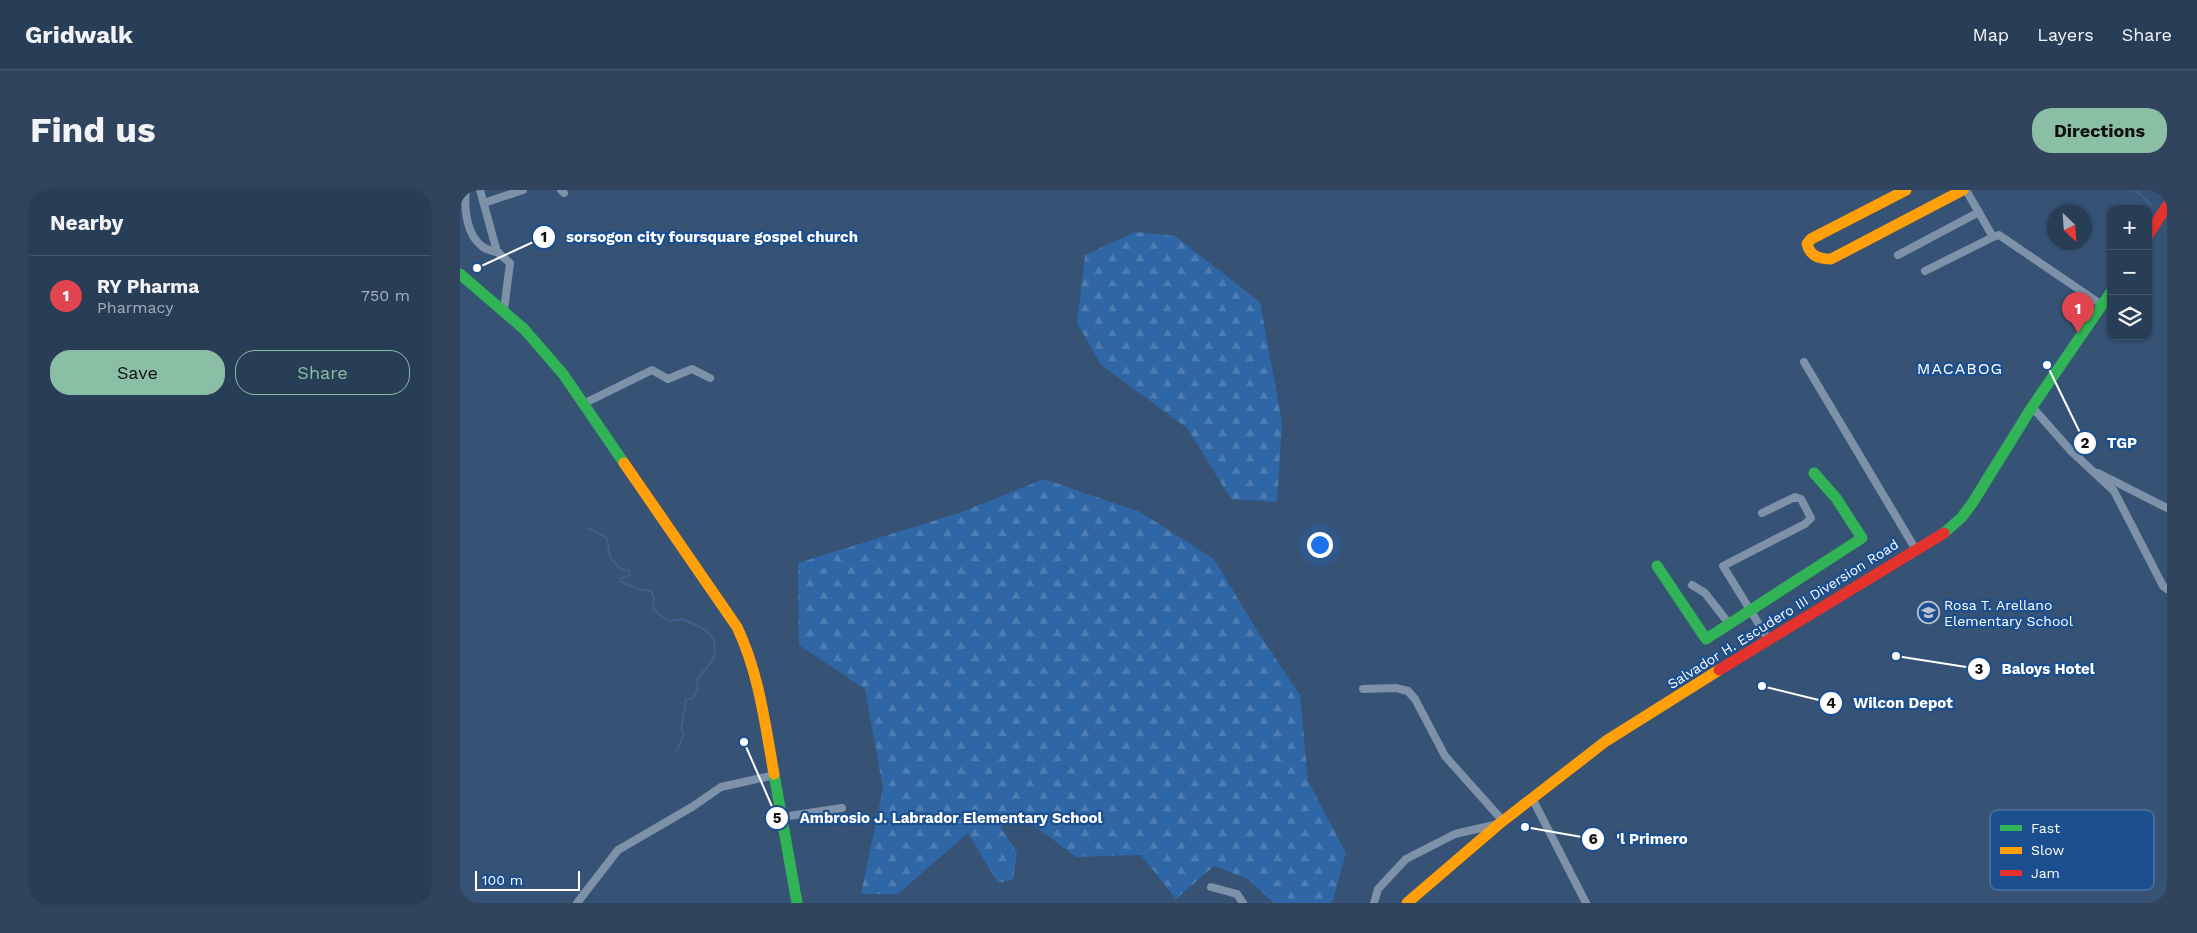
<!DOCTYPE html>
<meta charset="utf-8">
<style>
body{margin:0;font-family:"Work Sans",sans-serif;background:#30455d;color:#f1f3f6}
.controls{position:absolute;right:15px;top:15px;display:grid;overflow:hidden;border-radius:10px;box-shadow:0 1px 4px #0004}
.controls button{width:45px;height:45px;display:grid;place-items:center;padding:0;border:0;border-bottom:1px solid #44576d;background:#283e57;color:#f1f3f6;font:25px sans-serif}
.compass{position:absolute;left:1587px;top:15px;width:45px;height:45px;border-radius:50%;background:#283e57;box-shadow:0 1px 4px #0004;rotate:155deg}
.scale{position:absolute;left:15px;bottom:12px;width:105px;box-sizing:border-box;padding-left:5px;border:2px solid #fff;border-top:0;font-size:14px;line-height:18px;white-space:nowrap;color:#fff;-webkit-text-stroke:4px #1b4f8f;paint-order:stroke}
.you{position:absolute;left:859px;top:354px;width:18px;height:18px;margin:-12px;border:4px solid #fff;border-radius:50%;background:#1a73e8;box-shadow:0 0 0 8px #1a73e833}
.badge{display:grid;place-items:center;width:32px;height:32px;border-radius:50%;background:#8abfa5;color:#fff;font-size:16px;font-weight:700}
.pin{position:absolute;translate:-50% -41px;filter:drop-shadow(0 1px 2px #0008)}
.pin::after{content:'';position:absolute;top:26px;width:18px;height:15px;background:inherit;clip-path:polygon(0 0,100% 0,50% 100%)}
.list{margin:0;padding:0;list-style:none}
h2{display:flex;justify-content:space-between;align-items:center;height:65px;margin:0;padding:0 20px;font-size:21px}
h2 small{font-size:16px;font-weight:400;color:#a5aeba}
.list li{display:grid;grid-template-columns:32px 1fr auto;gap:15px;align-items:center;box-sizing:border-box;height:80px;padding:0 20px;border-top:1px solid #44576d}
.list b{display:block;font-size:19px;white-space:nowrap}
.list p{margin:0;font-size:16px;white-space:nowrap;color:#a5aeba}
.list em{font-size:16px;font-style:normal;color:#a5aeba}
.actions{display:flex;gap:10px;padding:15px 20px}
.actions a{flex:1;padding:11px 0;border:1px solid #8abfa5;border-radius:20px;text-align:center;font-size:18px;color:#8abfa5}
.actions .main{background:#8abfa5;color:#111}
.icon{flex:none;width:28px;height:28px;fill:none;stroke:currentColor;stroke-width:2;stroke-linecap:round;stroke-linejoin:round}
.map{position:relative;flex:none;width:1707px;height:713px;overflow:hidden;border-radius:20px}
header{display:flex;align-items:center;gap:30px;box-sizing:border-box;height:70px;padding:0 25px;background:#283e57;border-bottom:1px solid #44576d}
header strong{font-size:24px}
nav{display:flex;gap:28px;margin-inline-start:auto;font-size:18px}
.intro{display:flex;align-items:center;justify-content:space-between;box-sizing:border-box;height:120px;padding:0 30px}
h1{margin:0;font-size:35px}
.button{padding:12px 22px;border-radius:20px;background:#8abfa5;color:#111;font-size:18px;font-weight:700}
main{display:flex;gap:30px;padding:0 30px}
aside{flex:1;background:#283e57;border-radius:20px;box-shadow:0 1px 4px #0004}
.map>svg:first-child{display:block}
</style>
<header>
<strong>Gridwalk</strong>
<nav><a>Map</a><a>Layers</a><a>Share</a></nav>
</header>
<div class="intro"><h1>Find us</h1><a class="button">Directions</a></div>
<main>
<aside>
<h2>Nearby<small></small></h2>
<ul class="list">
<li><span class="badge" style="background:#e0444e">1</span><div><b>RY Pharma</b><p>Pharmacy</p></div><em>750 m</em></li>
</ul>
<div class="actions"><a class="main">Save</a><a>Share</a></div>
</aside>
<div class="map">
<svg width="1707" height="713" viewBox="0 0 1707 713">
<defs>
<pattern id="forest-firs" width="22" height="20" patternUnits="userSpaceOnUse" patternTransform="scale(1.25)"><rect width="22" height="20" fill="#2f66a5"/><path d="M5 1l3.5 6h-7zM16 11l3.5 6h-7z" fill="#4e7db2"/></pattern>
</defs>
<rect width="100%" height="100%" fill="#365274"/>
<!-- forest -->
<g fill="url(#forest-firs)">
<polygon points="675,42 715,46 800,112 822,233 817,312 771,309 727,238 641,175 617,133 625,65"/>
<polygon points="584,289 680,322 754,369 798,442 840,505 848,591 886,663 872,713 814,713 788,689 754,676 716,709 681,665 616,667 560,625 540,637 557,662 553,690 538,693 508,643 438,704 401,704 423,598 405,499 339,455 338,373 499,323"/>
</g>
<g fill="none" stroke-linecap="round" stroke-linejoin="round">
<!-- stream -->
<g stroke="#3b618d" stroke-width="2">
<polyline points="1675,0 1691,15"/>
<polyline points="128,338 147,348 150,367 160,379 168,380 170,385 160,389 162,392 177,399 191,401 194,408 193,419 208,431 223,429 242,438 249,443 254,450 255,463 253,470 237,489 238,498 233,508 226,510 221,539 224,544 217,560"/>
</g>
<!-- street -->
<g stroke="#7d92a8" stroke-width="8">
<path d="M6,0C4,19 6,45 23,57C27,60 34,61 39,63"/>
<polyline points="20,0 37,62 50,73 44,120"/>
<polyline points="101,0 104,3"/>
<polyline points="1506,0 1533,47 1539,45 1642,115"/>
<polyline points="24,13 63,0"/>
<polyline points="1438,65 1519,22"/>
<polyline points="1465,81 1533,47"/>
<polyline points="1344,172 1456,360"/>
<polyline points="123,214 192,180 208,189 232,179 250,188"/>
<polyline points="1572,217 1611,261 1654,301 1703,396 1707,399"/>
<polyline points="1638,283 1707,318"/>
<polyline points="1302,323 1335,307 1341,309 1351,328 1345,334 1263,376 1308,449"/>
<polyline points="1232,395 1245,403 1270,435"/>
<polyline points="903,499 936,498 948,501 955,509 985,566 1043,631"/>
<polyline points="1072,608 1126,713"/>
<polyline points="322,627 382,618"/>
<polyline points="751,697 777,704 783,713"/>
<polyline points="117,713 158,660 232,617 261,597 315,585"/>
<polyline points="914,713 918,699 946,669 995,644 1034,635"/>
</g>
<!-- fast -->
<g stroke="#30b455" stroke-width="11">
<polyline points="0,84 64,139 103,184 164,273"/>
<polyline points="1484,343 1502,327 1513,312 1572,217 1651,102"/>
<polyline points="1197,376 1246,449 1402,348 1376,308 1354,283"/>
<polyline points="314,584 337,713"/>
</g>
<!-- slow -->
<g stroke="#ff9f0a" stroke-width="11">
<path d="M1446,0L1351,49L1347,54C1350,66 1359,69 1371,69L1503,0"/>
<path d="M164,273L277,437C299,483 305,534 314,584"/>
<polyline points="947,713 1039,634 1146,551 1259,480"/>
</g>
<!-- jam -->
<g stroke="#e5322d" stroke-width="11">
<polyline points="1688,45 1707,16"/>
<polyline points="1259,480 1484,343"/>
</g>
</g>
<!-- icons -->
<defs>
<symbol id="school-ring" viewBox="-11 -11 22 22"><circle r="9.5" fill="#1b4f8f" stroke="#b9c2ce" stroke-width="1.5"/><path d="M0-5L7-2L0 1L-7-2ZM-4 1L0 2.5L4 1V4Q0 6-4 4Z" fill="#b9c2ce"/></symbol>
</defs>
<g fill-rule="evenodd">
<use href="#school-ring" x="1456" y="410" width="25" height="25"/>
</g>
<g text-anchor="middle" dominant-baseline="central" stroke-width="4.5" stroke-linejoin="round" paint-order="stroke">
<!-- poi labels -->
<g font-size="14" fill="#fff" stroke="#1b4f8f" text-anchor="start">
<text x="1484" y="415">Rosa T. Arellano<tspan x="1484" dy="16">Elementary School</tspan></text>
</g>
<!-- street labels -->
<g font-size="14" fill="#fff" stroke="#1b4f8f">
<text transform="translate(1323 424) rotate(-32)">Salvador H. Escudero III Diversion Road</text>
</g>
<!-- quarter labels -->
<g font-size="16" letter-spacing="1" fill="#fff" stroke="#1b4f8f">
<text x="1500" y="178">MACABOG</text>
</g>
</g>
<!-- legend -->
<rect x="1530" y="620" width="164" height="80" rx="8" fill="#1b4f8f" stroke="#5f84b1" stroke-width="1"/>
<rect x="1540" y="635" width="22" height="6" fill="#30b455"/>
<rect x="1540" y="657" width="22" height="7" fill="#ff9f0a"/>
<rect x="1540" y="680" width="22" height="6" fill="#e5322d"/>
<g font-size="14" fill="#fff">
<text x="1571" y="643">Fast</text>
<text x="1571" y="665">Slow</text>
<text x="1571" y="688">Jam</text>
</g>
<!-- callouts -->
<path fill="none" stroke="#fff" stroke-width="2" d="M17 78L84 47M1587 175L1625 253M1436 466L1519 479M1302 496L1371 513M284 552L317 628M1065 637L1133 649"/>
<g fill="#fff" stroke="#1b4f8f" stroke-width="2">
<circle cx="17" cy="78" r="5"/>
<circle cx="1587" cy="175" r="5"/>
<circle cx="1436" cy="466" r="5"/>
<circle cx="1302" cy="496" r="5"/>
<circle cx="284" cy="552" r="5"/>
<circle cx="1065" cy="637" r="5"/>
<circle cx="84" cy="47" r="12"/>
<circle cx="1625" cy="253" r="12"/>
<circle cx="1519" cy="479" r="12"/>
<circle cx="1371" cy="513" r="12"/>
<circle cx="317" cy="628" r="12"/>
<circle cx="1133" cy="649" r="12"/>
</g>
<g font-size="15" text-anchor="middle" font-weight="bold" fill="#111">
<text x="84" y="52">1</text>
<text x="1625" y="258">2</text>
<text x="1519" y="484">3</text>
<text x="1371" y="518">4</text>
<text x="317" y="633">5</text>
<text x="1133" y="654">6</text>
</g>
<g font-size="15" text-anchor="middle" font-weight="bold" fill="#fff" stroke="#1b4f8f" stroke-width="4.5" stroke-linejoin="round" paint-order="stroke">
<text x="252" y="52">sorsogon city foursquare gospel church</text>
<text x="1662" y="258">TGP</text>
<text x="1588" y="484">Baloys Hotel</text>
<text x="1443" y="518">Wilcon Depot</text>
<text x="491" y="633">Ambrosio J. Labrador Elementary School</text>
<text x="1192" y="654">'l Primero</text>
</g>
</svg>
<div class="controls">
<button>+</button>
<button>−</button>
<button><svg class="icon" aria-label="layers" viewBox="0 0 24 24"><path d="M12 4l9 5-9 5-9-5zM3 14l9 5 9-5"/></svg></button>
</div>
<svg class="compass" viewBox="-18 -18 36 36"><path d="M0-13l5 13h-10z" fill="#e53935"/><path d="M0 13l5-13h-10z" fill="#a5aeba"/></svg>
<div class="scale">100 m</div>
<div class="you"></div>
<div class="pin badge" style="left:1618px;top:143px;background:#e0444e">1</div>
</div>
</main>
